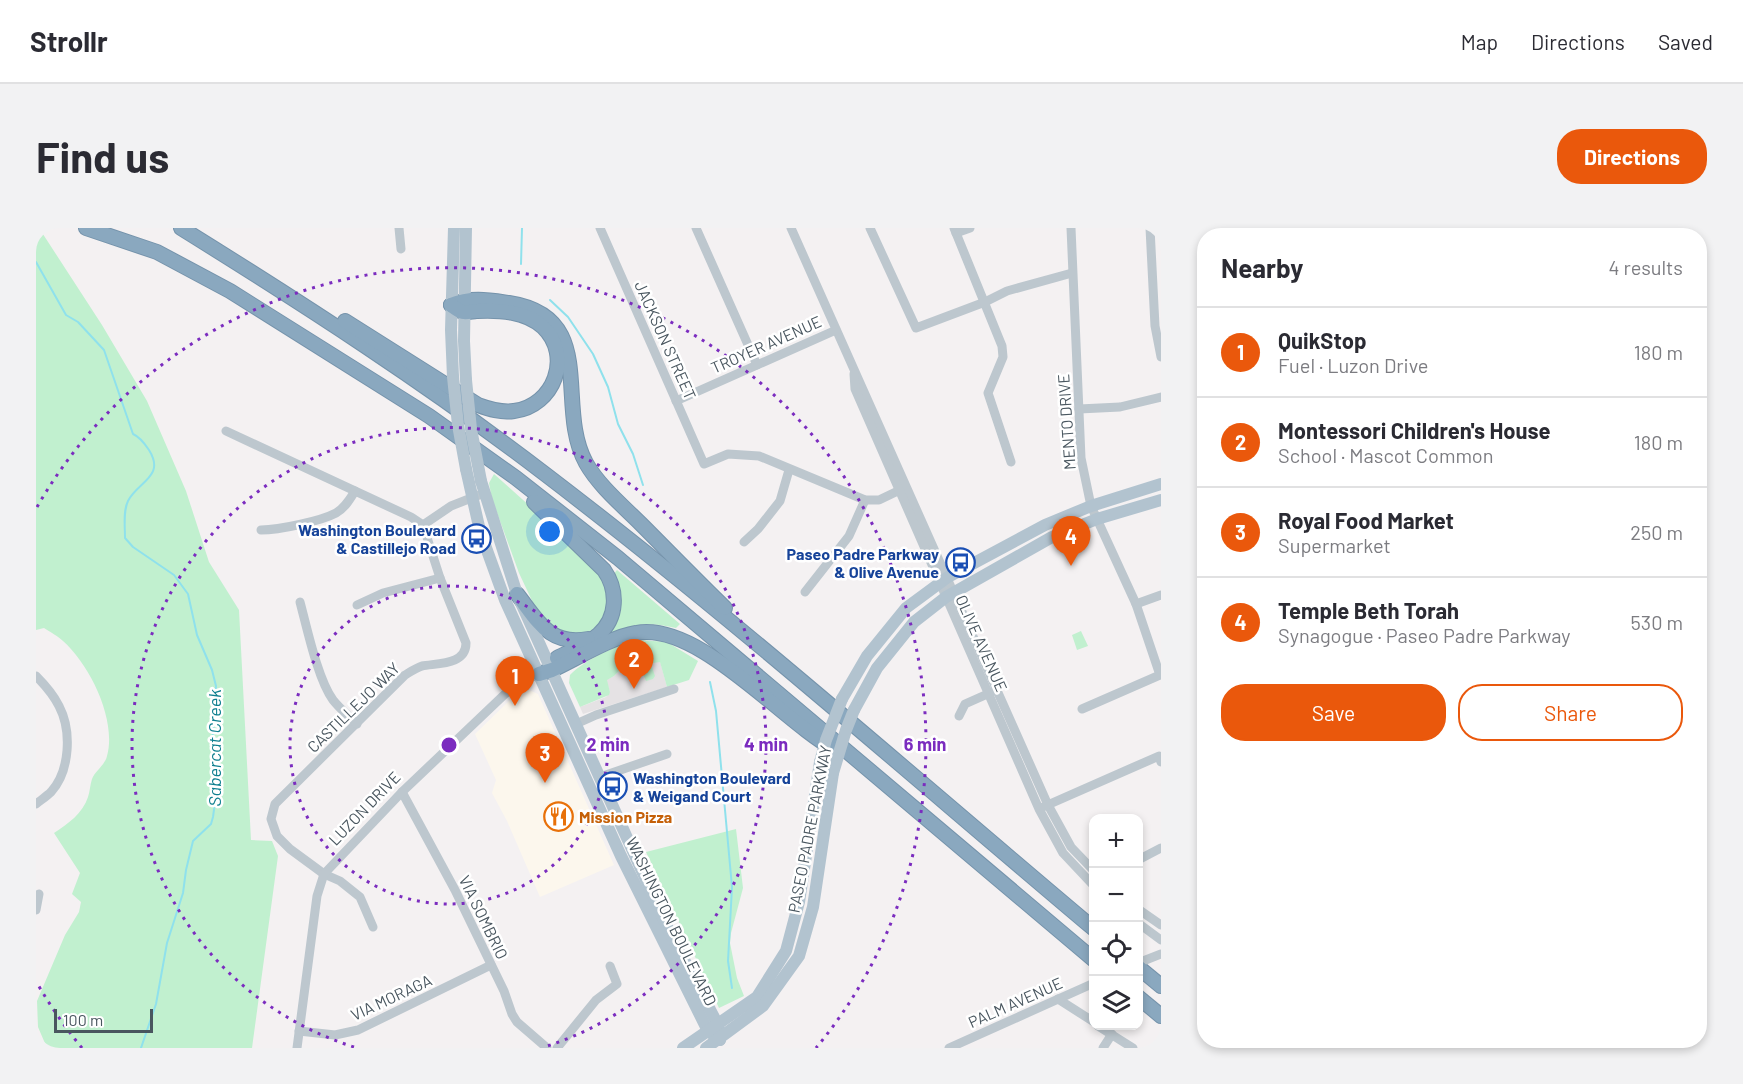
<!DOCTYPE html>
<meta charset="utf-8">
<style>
body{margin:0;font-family:Barlow,sans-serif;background:#f2f2f3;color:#2b2b33}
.controls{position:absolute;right:18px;bottom:18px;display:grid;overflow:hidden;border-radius:12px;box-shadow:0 3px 9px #0003}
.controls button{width:54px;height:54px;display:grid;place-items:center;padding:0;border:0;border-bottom:2px solid #e1e1e2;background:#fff;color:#2b2b33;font:30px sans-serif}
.scale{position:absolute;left:18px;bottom:15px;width:99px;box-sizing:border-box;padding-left:6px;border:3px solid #49565f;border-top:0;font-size:16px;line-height:21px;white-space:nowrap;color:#49565f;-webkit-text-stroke:4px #fff;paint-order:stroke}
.you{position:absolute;left:514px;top:304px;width:21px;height:21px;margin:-15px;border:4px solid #fff;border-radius:50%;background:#1a73e8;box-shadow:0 0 0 9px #1a73e833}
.badge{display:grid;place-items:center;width:39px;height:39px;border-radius:50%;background:#ea580c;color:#fff;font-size:20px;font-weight:700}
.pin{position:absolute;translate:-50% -50px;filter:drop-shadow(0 2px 3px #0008)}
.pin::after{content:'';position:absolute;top:32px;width:21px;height:18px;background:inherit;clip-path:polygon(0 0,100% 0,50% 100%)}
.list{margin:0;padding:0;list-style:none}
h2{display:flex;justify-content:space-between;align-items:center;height:78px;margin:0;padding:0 24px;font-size:26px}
h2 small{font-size:20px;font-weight:400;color:#7c7c81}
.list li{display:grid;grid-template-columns:39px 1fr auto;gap:18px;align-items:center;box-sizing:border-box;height:90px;padding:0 24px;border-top:2px solid #e1e1e2}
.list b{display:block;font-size:22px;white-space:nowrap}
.list p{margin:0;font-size:20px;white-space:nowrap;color:#7c7c81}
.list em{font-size:20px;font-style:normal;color:#7c7c81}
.actions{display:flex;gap:12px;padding:18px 24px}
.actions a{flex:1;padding:14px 0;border:2px solid #ea580c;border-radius:24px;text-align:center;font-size:21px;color:#ea580c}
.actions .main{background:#ea580c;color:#fff}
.icon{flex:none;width:33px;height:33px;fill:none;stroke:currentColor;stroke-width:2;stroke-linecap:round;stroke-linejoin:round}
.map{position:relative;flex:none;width:1125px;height:820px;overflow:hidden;border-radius:24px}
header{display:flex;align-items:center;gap:36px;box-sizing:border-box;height:84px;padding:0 30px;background:#fff;border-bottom:2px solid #e1e1e2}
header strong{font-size:28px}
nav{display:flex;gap:33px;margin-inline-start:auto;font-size:21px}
.intro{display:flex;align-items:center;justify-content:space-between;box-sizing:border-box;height:144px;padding:0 36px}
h1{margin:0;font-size:42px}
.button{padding:15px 27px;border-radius:24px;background:#ea580c;color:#fff;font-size:21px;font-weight:700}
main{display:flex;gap:36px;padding:0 36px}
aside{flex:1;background:#fff;border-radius:24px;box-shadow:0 3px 9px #0003}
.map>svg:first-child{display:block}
</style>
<header>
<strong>Strollr</strong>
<nav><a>Map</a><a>Directions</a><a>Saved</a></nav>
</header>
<div class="intro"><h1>Find us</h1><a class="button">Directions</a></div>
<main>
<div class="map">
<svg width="1125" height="820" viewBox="0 0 1125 820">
<rect width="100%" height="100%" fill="#f4f1f2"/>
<!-- commercial -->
<polygon fill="#fcf7ed" points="493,462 502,466 578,637 504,669 471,593 456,565 460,552 439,506 476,470"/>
<!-- education -->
<polygon fill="#e5e2e4" points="624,433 631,459 547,486 544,479 570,469 574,464 570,452 578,448 587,439"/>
<!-- green -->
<g fill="#c1f0cf">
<path d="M0,0H3L66,97L111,173L150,263L173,334L203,382L215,612L236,613L242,628L216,820H11L2,799L1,773L29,707L43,684L45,674L36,666L44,645L18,605C32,596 47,585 52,569C54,563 54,557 56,551C59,543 69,537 71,528C81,492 54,437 27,413C22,408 14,404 8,400L0,402Z"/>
<polygon points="458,246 551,329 572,354 574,375 565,394 556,402 545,407 523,405 505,392 483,345 456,271 453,255"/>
<path d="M581,342L644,396L640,400C613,394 596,394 572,409L571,406L576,348Z"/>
<polygon points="1045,403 1052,418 1041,422 1036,407"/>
<path d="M604,412L631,414L662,433L653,452L631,459L624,434L587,439L578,448L571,452L574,464L573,467L544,479L533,455L534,447C548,432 584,415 604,412Z"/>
<polygon points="612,437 616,439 619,448 617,451 610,453 606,443 608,438"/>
<polygon points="700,601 707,660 695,705 694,715 701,750 708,768 683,780 610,624"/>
</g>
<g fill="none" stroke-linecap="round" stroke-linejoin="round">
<!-- stream -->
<g stroke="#8fe1ec" stroke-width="2">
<path d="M0,34L30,87L42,94L68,122L97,206C104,209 109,216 113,222C130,249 101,254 92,273C87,283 89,298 89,310L97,319L138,347L152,366L161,407L176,442L180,458L176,521L180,567L177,589L175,596L157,613L150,642L147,665L131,715L120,776L105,820"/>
<polyline points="485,36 486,0"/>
<polyline points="514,72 532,89 557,126 572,159 582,196 597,226 607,257"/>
<polyline points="674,454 680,483 696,659 692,733 696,760"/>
</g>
<defs>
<g id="highway">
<polyline points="50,0 121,24 194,63 393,188 480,250 582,330 1058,732"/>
<path d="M145,0C269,77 393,157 509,246C698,390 876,548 1058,701"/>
<path d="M415,77C435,69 452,72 473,75C564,89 518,177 550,235C563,258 586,277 605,296C633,324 661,353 689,380"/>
<path d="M309,93L442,177C453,181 465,185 478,183C518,178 537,128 507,99C489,83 463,82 441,83C437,83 431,85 427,84C423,83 418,79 415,77"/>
<path d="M498,274L568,342C582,362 582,390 562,407C551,417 534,423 521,430"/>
<path d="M481,366C502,393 513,418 552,411"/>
<path d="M503,446L516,442C540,431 575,409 600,405C662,393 745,492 798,521"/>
<polyline points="1102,739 1125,758"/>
<polyline points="1102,769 1125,788"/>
</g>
</defs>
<!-- highway casing -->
<use href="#highway" stroke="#7593ab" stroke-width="16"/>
<!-- minor -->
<g stroke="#bdc7ce" stroke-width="9">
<polyline points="363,0 365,21"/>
<polyline points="564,0 668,236 692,226 723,228 829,272 843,272 866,261"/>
<polyline points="660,0 721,137"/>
<polyline points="755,0 1012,577 1035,619 1058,643"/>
<polyline points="834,0 880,100 949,74 971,63 1036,45"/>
<polyline points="918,0 966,118 967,129 952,165 975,234"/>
<polyline points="1035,0 1045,230 1055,278 1100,376 1124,447 1046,481"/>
<polyline points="1114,0 1119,98 1125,129"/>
<polyline points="920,5 934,0"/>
<polyline points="818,146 819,161 1003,581 1027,625 1058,658"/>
<polyline points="640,173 800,102"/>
<polyline points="1043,181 1084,179 1125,169"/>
<path d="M190,203L375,289L387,297L404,350L430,415C430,437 402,435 386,438C380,440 374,444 369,447L239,576L235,591L241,608L254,621L288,646L304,653L324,669L337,699"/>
<polyline points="387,297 415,278 443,267"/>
<path d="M225,302C243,302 285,293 300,285C309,280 314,271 319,263"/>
<polyline points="708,314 722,301 744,273 753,242"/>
<polyline points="769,364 813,308 829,272"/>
<path d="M264,374C271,400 282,452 297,472C304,481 313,488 321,496"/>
<polyline points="1100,376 1125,367"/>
<polyline points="321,377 347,365 404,350"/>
<path d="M0,448C9,457 17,466 23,478C36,503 34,543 15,564C11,568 5,572 0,576"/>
<polyline points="923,488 929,476 956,464"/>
<polyline points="540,496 560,487 638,461"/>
<polyline points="564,549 631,526"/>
<polyline points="366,564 419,662 468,763 476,786 481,794 511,820"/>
<polyline points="1007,579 1123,528 1125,534"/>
<polyline points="1102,632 1125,620"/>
<polyline points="1102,681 1125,697"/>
<polyline points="0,682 3,666"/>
<polyline points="1102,695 1125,712"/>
<polyline points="1102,735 1125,726"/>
<polyline points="1022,771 1058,794"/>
<polyline points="1062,798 1097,820"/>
<polyline points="263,803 299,807 322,802 455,737"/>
<polyline points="261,820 281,668 288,646 366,564 469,466 482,455 503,446"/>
<polyline points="521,820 560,772 581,756 574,738"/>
<polyline points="913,820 1058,755"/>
<polyline points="1067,820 1076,806"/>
</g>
<!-- major -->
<g stroke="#b2c3cf" stroke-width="12">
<polyline points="417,149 415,102 418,0"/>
<polyline points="430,152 428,113 430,0"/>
<polyline points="430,241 444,303 469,372 585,628 672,803 684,812"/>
<polyline points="445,253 481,366 633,703 682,797 684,812"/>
<polyline points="806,471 831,428 870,380 912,349 1009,297 1055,278 1125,256"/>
<polyline points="818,482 841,440 878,394 910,369 1016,309 1061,291 1125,272"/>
<polyline points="647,820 721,769 750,723 763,674 784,534"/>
<polyline points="670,820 727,778 763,728 777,679 797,545"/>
</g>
<!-- highway -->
<use href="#highway" stroke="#8aa8bf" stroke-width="14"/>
<!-- major-bridge -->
<g stroke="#b2c3cf" stroke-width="12">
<polyline points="417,149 422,197 430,241"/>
<polyline points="430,152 435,201 445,253"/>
<polyline points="784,534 790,512 806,471"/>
<polyline points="797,545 810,502 818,482"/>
</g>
</g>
<!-- distance rings -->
<g fill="none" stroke="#7b2cbf" stroke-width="3" stroke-dasharray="3 6">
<circle cx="413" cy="517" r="159"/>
<path d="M318 819A317 317 0 1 1 508 819"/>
<path d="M46 820A476 476 0 0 1 1 755M1 279A476 476 0 1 1 780 820"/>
</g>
<!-- icons -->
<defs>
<symbol id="bus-ring" viewBox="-11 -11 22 22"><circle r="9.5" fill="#fff" stroke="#1a4fb4" stroke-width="1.5"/><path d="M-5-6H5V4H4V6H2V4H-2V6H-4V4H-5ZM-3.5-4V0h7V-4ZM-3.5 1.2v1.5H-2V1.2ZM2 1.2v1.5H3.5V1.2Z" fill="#1a4fb4"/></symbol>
<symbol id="restaurant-ring" viewBox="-11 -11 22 22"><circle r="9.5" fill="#fff" stroke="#e8710a" stroke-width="1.5"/><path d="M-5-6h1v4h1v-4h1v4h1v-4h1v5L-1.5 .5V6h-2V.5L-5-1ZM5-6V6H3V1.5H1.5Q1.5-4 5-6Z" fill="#e8710a"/></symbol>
</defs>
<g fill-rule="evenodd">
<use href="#bus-ring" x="424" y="294" width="33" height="33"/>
<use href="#bus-ring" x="908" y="318" width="33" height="33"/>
<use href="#bus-ring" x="560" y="542" width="33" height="33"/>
<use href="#restaurant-ring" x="506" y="572" width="33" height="33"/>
</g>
<g text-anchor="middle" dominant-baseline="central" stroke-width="5" stroke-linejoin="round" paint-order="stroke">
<!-- street labels -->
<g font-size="16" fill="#49565f" stroke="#fff">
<text transform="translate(630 112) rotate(66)">JACKSON STREET</text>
<text transform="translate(730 116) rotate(-24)">TROYER AVENUE</text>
<text transform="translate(1030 194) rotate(-94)">MENTO DRIVE</text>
<text transform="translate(946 415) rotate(66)">OLIVE AVENUE</text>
<text transform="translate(317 479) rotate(-44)">CASTILLEJO WAY</text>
<text transform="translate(328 580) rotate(-46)">LUZON DRIVE</text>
<text transform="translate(773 601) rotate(-79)">PASEO PADRE PARKWAY</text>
<text transform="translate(448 689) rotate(64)">VIA SOMBRIO</text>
<text transform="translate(636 693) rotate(64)">WASHINGTON BOULEVARD</text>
<text transform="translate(355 769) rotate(-25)">VIA MORAGA</text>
<text transform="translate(979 774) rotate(-24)">PALM AVENUE</text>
</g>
<!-- transit labels -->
<g font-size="16" font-weight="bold" fill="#164399" stroke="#fff" text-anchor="end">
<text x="420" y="301">Washington Boulevard<tspan x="420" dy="18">&amp; Castillejo Road</tspan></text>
<text x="903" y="325">Paseo Padre Parkway<tspan x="903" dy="18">&amp; Olive Avenue</tspan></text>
<text x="597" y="549" text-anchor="start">Washington Boulevard<tspan x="597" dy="18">&amp; Weigand Court</tspan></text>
</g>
<!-- food labels -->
<g font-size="16" font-weight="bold" fill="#c56008" stroke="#fff" text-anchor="start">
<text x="543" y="588">Mission Pizza</text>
</g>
<!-- water labels -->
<g font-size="18" font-style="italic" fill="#0e7f8f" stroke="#fff">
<text transform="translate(178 520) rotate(-90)">Sabercat Creek</text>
</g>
</g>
<circle cx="413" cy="517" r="9" fill="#7b2cbf" stroke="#fff" stroke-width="3"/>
<g font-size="18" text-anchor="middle" font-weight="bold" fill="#7b2cbf" stroke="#fff" stroke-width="5" stroke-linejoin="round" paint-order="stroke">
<text x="572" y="523">2 min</text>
<text x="730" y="523">4 min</text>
<text x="889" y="523">6 min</text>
</g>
</svg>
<div class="controls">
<button>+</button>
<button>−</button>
<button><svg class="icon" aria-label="locate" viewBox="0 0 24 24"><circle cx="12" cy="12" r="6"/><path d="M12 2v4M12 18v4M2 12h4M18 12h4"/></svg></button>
<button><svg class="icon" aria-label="layers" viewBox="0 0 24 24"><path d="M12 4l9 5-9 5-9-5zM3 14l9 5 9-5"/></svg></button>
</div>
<div class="scale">100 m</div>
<div class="you"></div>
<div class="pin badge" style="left:479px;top:478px">1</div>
<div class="pin badge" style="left:598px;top:461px">2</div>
<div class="pin badge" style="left:509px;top:555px">3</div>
<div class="pin badge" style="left:1035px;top:338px">4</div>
</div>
<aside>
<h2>Nearby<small>4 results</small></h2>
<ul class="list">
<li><span class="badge">1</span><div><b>QuikStop</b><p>Fuel · Luzon Drive</p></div><em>180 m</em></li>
<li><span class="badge">2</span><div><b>Montessori Children's House</b><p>School · Mascot Common</p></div><em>180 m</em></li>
<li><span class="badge">3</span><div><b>Royal Food Market</b><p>Supermarket</p></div><em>250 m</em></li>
<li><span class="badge">4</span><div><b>Temple Beth Torah</b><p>Synagogue · Paseo Padre Parkway</p></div><em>530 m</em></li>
</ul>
<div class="actions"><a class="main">Save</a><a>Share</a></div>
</aside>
</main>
